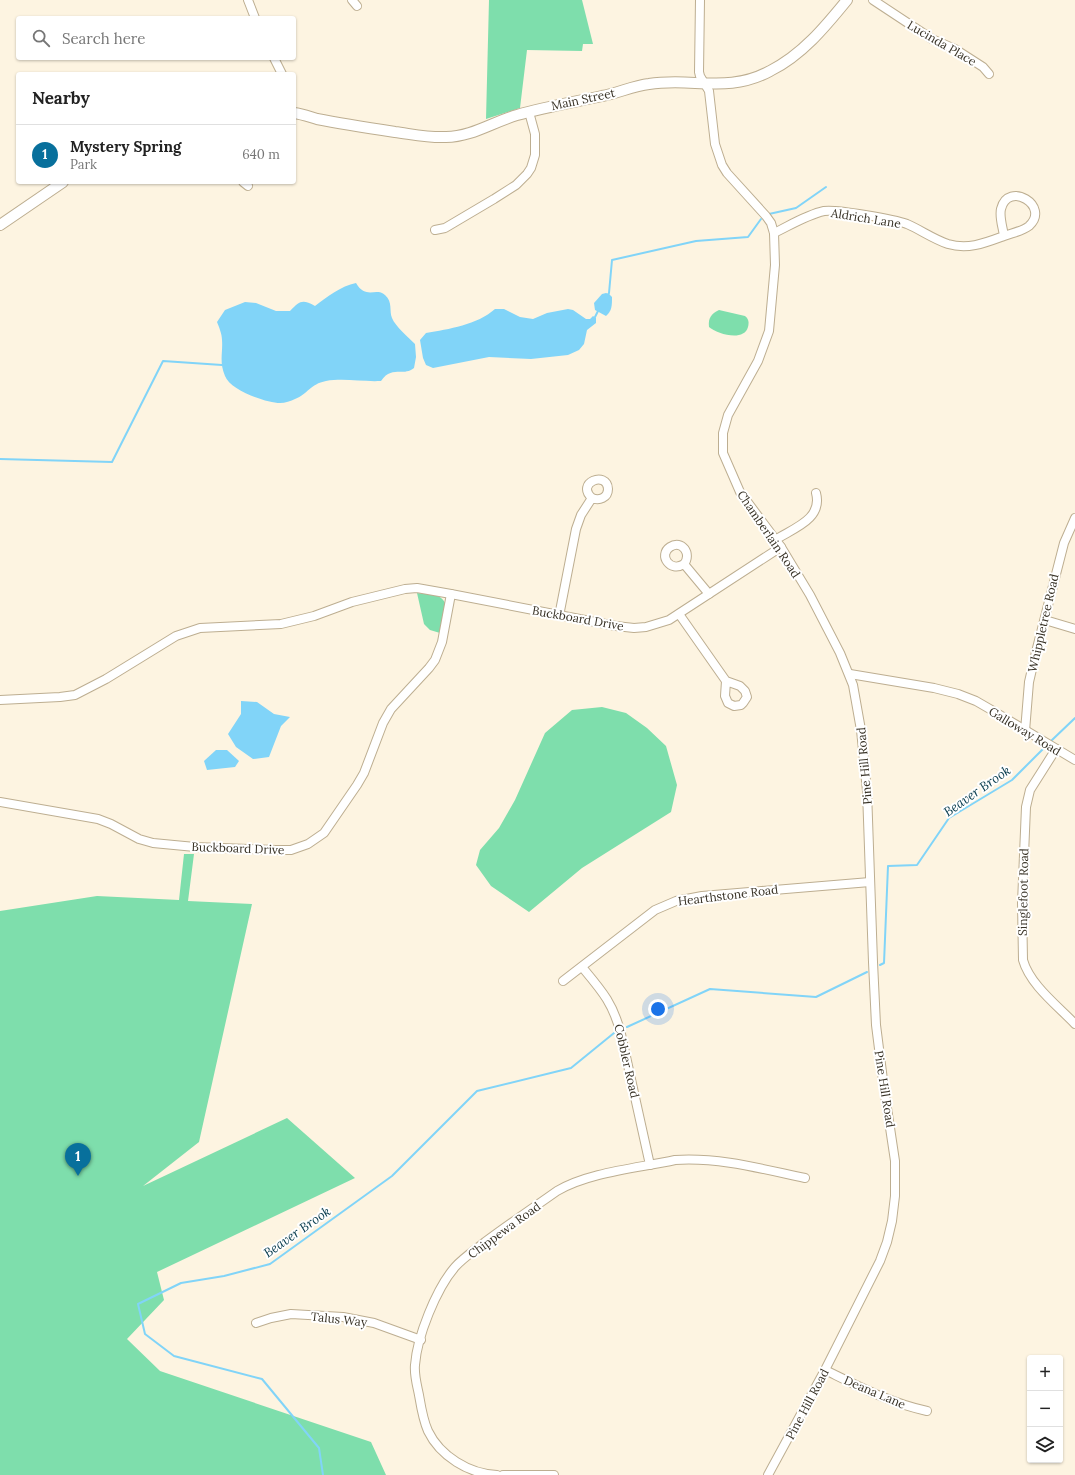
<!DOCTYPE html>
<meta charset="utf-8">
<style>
body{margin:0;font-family:Lora,serif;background:#f6f6f6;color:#222}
.controls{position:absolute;right:12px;bottom:12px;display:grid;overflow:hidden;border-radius:4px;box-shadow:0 1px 3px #0004}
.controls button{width:36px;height:36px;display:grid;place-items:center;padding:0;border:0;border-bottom:1px solid #e0e0e0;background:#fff;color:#222;font:20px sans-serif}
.you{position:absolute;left:658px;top:1009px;width:14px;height:14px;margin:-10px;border:3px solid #fff;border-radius:50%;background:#1a73e8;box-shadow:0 0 0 6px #1a73e833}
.badge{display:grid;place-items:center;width:26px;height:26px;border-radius:50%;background:#08709c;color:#fff;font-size:13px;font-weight:700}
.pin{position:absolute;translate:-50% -33px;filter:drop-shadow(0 1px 2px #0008)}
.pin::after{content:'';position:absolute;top:21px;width:14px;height:12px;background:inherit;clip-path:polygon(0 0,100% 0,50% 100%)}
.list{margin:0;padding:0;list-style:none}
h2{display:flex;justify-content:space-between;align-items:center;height:52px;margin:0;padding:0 16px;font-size:17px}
h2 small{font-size:13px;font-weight:400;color:#767676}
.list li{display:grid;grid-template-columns:26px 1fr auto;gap:12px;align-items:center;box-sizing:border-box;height:60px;padding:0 16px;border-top:1px solid #e0e0e0}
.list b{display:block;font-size:15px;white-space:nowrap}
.list p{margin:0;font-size:13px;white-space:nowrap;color:#767676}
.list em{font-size:13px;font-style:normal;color:#767676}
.icon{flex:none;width:22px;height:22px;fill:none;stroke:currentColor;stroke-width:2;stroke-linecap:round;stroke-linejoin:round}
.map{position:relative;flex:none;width:1075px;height:1475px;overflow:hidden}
.search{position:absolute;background:#fff;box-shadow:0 1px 3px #0004;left:16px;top:16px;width:280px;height:44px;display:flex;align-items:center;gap:10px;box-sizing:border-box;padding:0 14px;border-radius:4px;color:#767676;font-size:15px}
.panel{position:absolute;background:#fff;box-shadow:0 1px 3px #0004;left:16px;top:72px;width:280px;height:112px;border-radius:4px}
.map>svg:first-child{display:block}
</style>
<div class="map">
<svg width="1075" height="1475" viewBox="0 0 1075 1475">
<rect width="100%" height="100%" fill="#fdf4e1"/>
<!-- green -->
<g fill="#7edeac">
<polygon points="489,0 582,0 593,44 583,44 582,51 527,50 520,108 486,119"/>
<path d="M719,310L745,316C749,319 749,323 748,327C744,342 717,334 709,327C708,318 711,314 719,310Z"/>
<path d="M417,593C426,594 441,593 445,603L440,633L430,630L424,624Z"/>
<polygon points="602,707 626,713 647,728 666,746 677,785 671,812 582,868 529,912 491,886 476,865 480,850 499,828 515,800 545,733 572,710"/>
<polygon points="184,854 194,854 188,901 252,904 199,1142 143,1186 287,1118 355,1178 157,1272 164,1300 127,1339 160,1371 371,1442 386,1475 0,1475 0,911 97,896 179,900"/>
</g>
<!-- water -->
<g fill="#81d4f8">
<path d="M356,283C366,300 376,287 385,295C393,302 389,311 392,318C395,326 409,338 415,344L416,357L414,368C403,377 392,365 381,381C363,382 344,378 326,381C310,384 308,394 295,399C291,401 285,403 280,403C266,403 230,390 225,376C219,362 223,353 222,340C222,334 219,327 217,322L225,310L245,302L256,303L276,311H290C300,301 302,299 315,306C327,297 341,286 356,283Z"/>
<path d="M606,293L609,294L612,297C612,305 612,311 606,316L595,310L594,303L602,294Z"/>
<path d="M495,309H504L520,317L533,319L547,313L568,309L573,310L586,319H590L593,316L596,318V323L587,330L584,344L579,350L568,355L531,359L489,357L433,368L426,365L423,358L420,340L426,333C449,329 477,325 495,309Z"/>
<polygon points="241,701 257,702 274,714 290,717 281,726 269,757 253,759 236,747 228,734 241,714"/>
<polygon points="216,750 227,750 239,761 235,767 207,770 204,761"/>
</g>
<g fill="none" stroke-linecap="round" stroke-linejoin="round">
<!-- stream -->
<g stroke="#81d4f8" stroke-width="2">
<polyline points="769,214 796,208 826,187"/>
<polyline points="608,295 609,293 612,260 696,241 748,237 761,219"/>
<polyline points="595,317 599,309"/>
<polyline points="0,459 112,462 163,361 222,365"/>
<polyline points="1052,740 1075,718"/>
<polyline points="880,965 884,963 888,866 917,865 949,818 1012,780 1044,748"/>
<polyline points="627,1027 710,989 816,997 867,972"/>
<polyline points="323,1475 319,1448 262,1379 174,1356 145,1334 138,1304 181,1283 224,1276 270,1264 392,1176 477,1091 571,1068 614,1033"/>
</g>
<defs>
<g id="minor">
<polyline points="248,0 255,18"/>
<polyline points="352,0 357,6"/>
<polyline points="700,0 699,72 700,76 709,91 715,144 722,165 727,173 766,216 771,223 774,233 775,265 769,331 758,361 728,415 723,433 723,453 740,492 781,547 810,595 840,653 853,685 861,730 867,791 873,962 876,1025 884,1088 895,1161 895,1196 892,1221 887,1242 880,1261 825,1370 768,1475"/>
<polyline points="873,0 932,39 955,49 983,67 989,74"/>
<polyline points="274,58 282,74"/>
<polyline points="243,182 248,186"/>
<polyline points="435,230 445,228 494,199 516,185 527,174 531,168 535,155 535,134 529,112"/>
<path d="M774,233C789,226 806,215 824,211C836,209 894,219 907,224C921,230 933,239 948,244C968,250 985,243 1004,236C1012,233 1023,231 1029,226C1051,206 1008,180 1001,209C999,217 1003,228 1004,236"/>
<path d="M775,540C794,528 823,519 816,493"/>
<path d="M684,564C670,573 658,555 670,547C682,539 692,554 684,564L709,594"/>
<polyline points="679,614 726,681 740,686 745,691 747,697 743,703 741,705 734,706 728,703 725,696 726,681"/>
<path d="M559,616L576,529L581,515L592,498C599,501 608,498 608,489C607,470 575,483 592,498"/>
<polyline points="1045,620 1075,629"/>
<polyline points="850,674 934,688 958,694 976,701 995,712 1075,760"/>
<polyline points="0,700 60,697 75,695 106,679 176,636 200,628 281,624 314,616 352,602 405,589 417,588 451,594 616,626 634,628 646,627 669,620 781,547"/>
<polyline points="1025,731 1029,682 1036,652 1064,543 1075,518"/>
<path d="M1056,749L1030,790L1026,807L1022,903L1023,960C1030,985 1058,1006 1075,1024"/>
<polyline points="0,802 98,819 111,824 139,839 153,843 195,847 276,850 291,850 308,844 324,833 357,785 364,773 383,723 391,709 429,668 435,660 442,642 451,594"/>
<path d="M582,967C602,991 613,1003 621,1034L650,1165"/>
<polyline points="563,981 655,910 676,901 702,896 870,882"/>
<polyline points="256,1323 271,1318 291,1314 343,1317 374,1323 421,1340"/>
<path d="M825,1370C858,1386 890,1403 927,1411"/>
<path d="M497,1475C469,1474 440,1456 428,1431C423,1420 421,1407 419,1395C417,1385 414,1375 415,1365C417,1337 436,1289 455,1267C463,1258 475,1250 485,1242C509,1224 533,1208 557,1191C589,1172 639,1168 675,1160C719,1157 762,1169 805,1178"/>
<polyline points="503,1475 554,1475"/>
</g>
<g id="major">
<path d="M294,113C302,114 310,117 317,119C343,124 369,128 395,132C411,134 429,138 446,137C471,137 493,122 517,115C545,107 574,102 602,96C618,93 633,86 649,84C692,77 728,94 770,71C802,55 825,27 847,0"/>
<polyline points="0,225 63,182"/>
</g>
</defs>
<!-- minor casing -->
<use href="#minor" stroke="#bdae91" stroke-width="10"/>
<!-- major casing -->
<use href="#major" stroke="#bdae91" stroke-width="12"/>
<!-- minor -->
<use href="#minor" stroke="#fff" stroke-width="8"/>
<!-- major -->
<use href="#major" stroke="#fff" stroke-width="10"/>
</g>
<g text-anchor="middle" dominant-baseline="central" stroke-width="4" stroke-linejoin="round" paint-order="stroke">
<!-- street labels -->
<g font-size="12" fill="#373125" stroke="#fff">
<text transform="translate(942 43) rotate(30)">Lucinda Place</text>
<text transform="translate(583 99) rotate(-12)">Main Street</text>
<text transform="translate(866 218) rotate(9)">Aldrich Lane</text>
<text transform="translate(769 534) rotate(56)">Chamberlain Road</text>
<text transform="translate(578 618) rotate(10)">Buckboard Drive</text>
<text transform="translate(1043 623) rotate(-77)">Whippletree Road</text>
<text transform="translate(1025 731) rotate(31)">Galloway Road</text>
<text transform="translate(864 766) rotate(-95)">Pine Hill Road</text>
<text transform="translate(238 848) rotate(2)">Buckboard Drive</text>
<text transform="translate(1023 892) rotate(-89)">Singlefoot Road</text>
<text transform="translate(728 895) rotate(-7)">Hearthstone Road</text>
<text transform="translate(627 1061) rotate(77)">Cobbler Road</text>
<text transform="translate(885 1089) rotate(81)">Pine Hill Road</text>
<text transform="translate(504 1230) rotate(-36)">Chippewa Road</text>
<text transform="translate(339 1319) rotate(6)">Talus Way</text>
<text transform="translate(875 1392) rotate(23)">Deana Lane</text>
<text transform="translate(807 1404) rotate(-62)">Pine Hill Road</text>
</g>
<!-- water labels -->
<g font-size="13" font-style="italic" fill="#073b4d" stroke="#fff">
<text transform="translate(977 791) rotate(-35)">Beaver Brook</text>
<text transform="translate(297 1232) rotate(-35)">Beaver Brook</text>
</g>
</g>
</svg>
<div class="controls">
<button>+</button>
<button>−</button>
<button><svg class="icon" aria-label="layers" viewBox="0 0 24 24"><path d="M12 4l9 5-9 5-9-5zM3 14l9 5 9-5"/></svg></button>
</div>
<div class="you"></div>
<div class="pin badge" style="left:78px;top:1176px">1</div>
<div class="search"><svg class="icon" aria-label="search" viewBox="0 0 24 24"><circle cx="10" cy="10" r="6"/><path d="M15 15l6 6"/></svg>Search here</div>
<section class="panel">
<h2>Nearby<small></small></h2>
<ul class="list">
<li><span class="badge">1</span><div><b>Mystery Spring</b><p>Park</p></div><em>640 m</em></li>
</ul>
</section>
</div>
